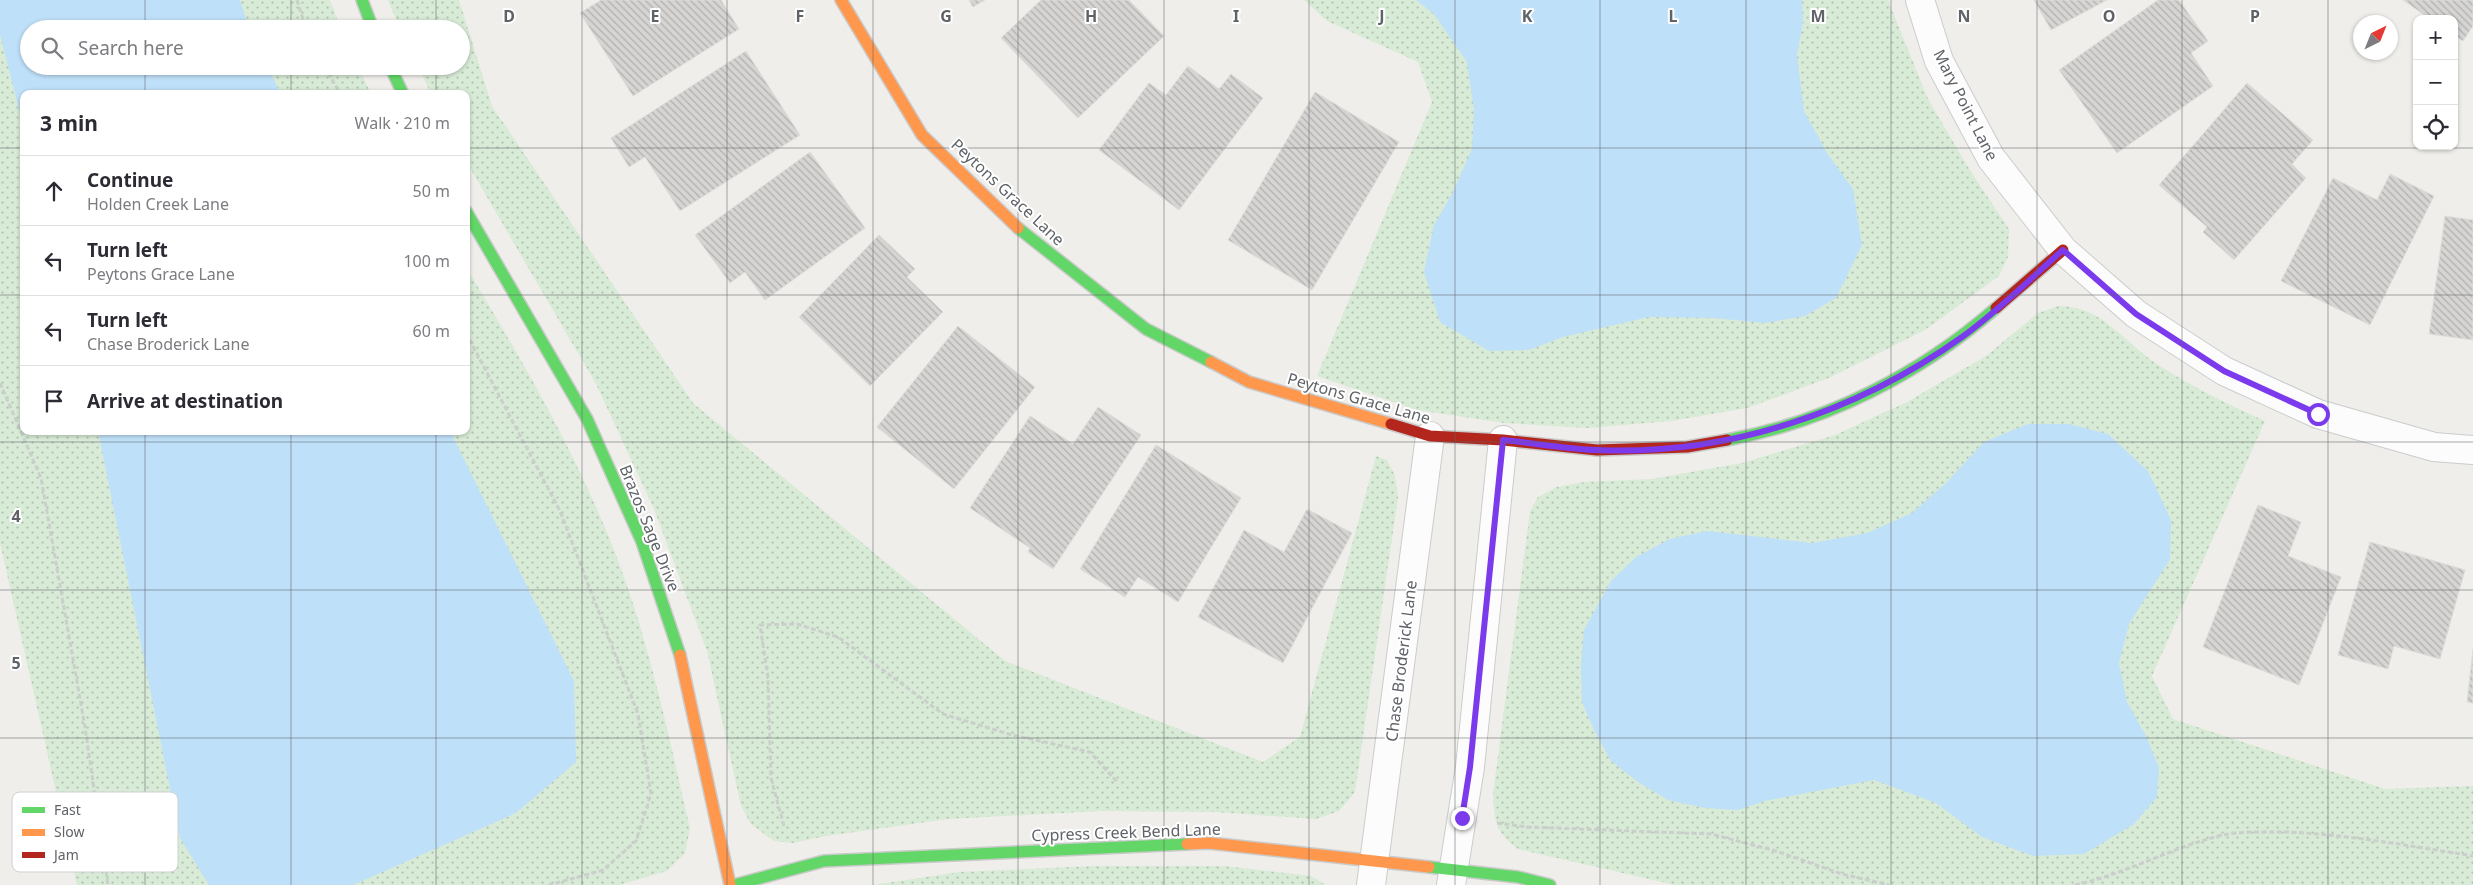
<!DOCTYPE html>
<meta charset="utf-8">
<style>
body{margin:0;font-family:"Noto Sans",sans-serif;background:#f2f2f3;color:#2b2b33}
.controls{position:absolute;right:15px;top:15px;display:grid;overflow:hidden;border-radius:10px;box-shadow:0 1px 4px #0004}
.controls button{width:45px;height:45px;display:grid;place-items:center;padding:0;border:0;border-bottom:1px solid #e1e1e2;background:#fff;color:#2b2b33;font:25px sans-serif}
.compass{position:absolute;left:2353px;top:15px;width:45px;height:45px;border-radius:50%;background:#fff;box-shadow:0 1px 4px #0004;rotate:43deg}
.stop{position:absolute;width:15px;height:15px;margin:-11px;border:4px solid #7c3aed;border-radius:50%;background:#fff}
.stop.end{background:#7c3aed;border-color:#fff;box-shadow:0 1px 5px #0008}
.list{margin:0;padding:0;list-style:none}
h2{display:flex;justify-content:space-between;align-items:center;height:65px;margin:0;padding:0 20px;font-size:21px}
h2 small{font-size:16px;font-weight:400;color:#7c7c81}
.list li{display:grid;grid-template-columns:32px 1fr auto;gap:15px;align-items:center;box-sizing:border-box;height:70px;padding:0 20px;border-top:1px solid #e1e1e2}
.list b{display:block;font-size:19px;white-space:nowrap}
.list p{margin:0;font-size:16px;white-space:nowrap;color:#7c7c81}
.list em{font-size:16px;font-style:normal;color:#7c7c81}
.icon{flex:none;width:28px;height:28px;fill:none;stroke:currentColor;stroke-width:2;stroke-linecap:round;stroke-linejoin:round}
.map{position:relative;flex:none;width:2473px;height:885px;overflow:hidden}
.search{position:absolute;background:#fff;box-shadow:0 1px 4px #0004;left:20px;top:20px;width:450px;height:55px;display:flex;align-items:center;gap:12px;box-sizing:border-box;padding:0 18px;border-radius:28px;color:#7c7c81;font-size:19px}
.panel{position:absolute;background:#fff;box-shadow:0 1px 4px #0004;left:20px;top:90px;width:450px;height:345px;border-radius:10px}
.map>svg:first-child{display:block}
</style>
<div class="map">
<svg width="2473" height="885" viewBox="0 0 2473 885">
<defs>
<pattern id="grass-dots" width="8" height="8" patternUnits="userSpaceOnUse" patternTransform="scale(1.25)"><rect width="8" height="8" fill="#d8ebd6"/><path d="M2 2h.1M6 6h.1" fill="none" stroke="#b2c2b1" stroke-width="1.8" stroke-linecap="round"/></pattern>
<pattern id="building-back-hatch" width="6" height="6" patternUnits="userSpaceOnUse" patternTransform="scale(1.25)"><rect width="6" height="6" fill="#d6d5d3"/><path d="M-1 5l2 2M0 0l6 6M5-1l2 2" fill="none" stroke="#b1b0af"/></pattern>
</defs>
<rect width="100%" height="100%" fill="#efeeea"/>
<!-- grass -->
<g fill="url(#grass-dots)">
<path d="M0,0H330L341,29H29V66H358L371,94H24V431H466V267C522,360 577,454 616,555C650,644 669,737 690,829L685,853L667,871L619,885H77L0,543Z"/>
<polygon points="388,0 459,0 492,106 693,403 1005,661 1263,762 1300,737 1376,456 1387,460 1395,476 1398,497 1355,792 1339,811 1316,819 1215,812 1101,811 948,819 826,836 793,843 774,841 751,824 741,806 707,651 654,509 596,384 466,161 466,94 431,94 418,66 461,66 461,29 400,29"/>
<polygon points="1304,0 1888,0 1928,99 1971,172 2009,229 2008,257 1999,276 1925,330 1829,378 1747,408 1671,421 1587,428 1505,423 1417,410 1317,376 1432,102 1418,62 1327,21"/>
<path d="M2058,306C2103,306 2122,341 2157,364C2192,387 2227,404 2265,421L2152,676L2173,719L2385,789L2473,786V885H1675L1518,849C1495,831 1495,823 1493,794L1530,511L1538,497L1557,487L1584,482L1652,479L1742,463L1835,435L1907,402L1986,356L2038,313Z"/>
<polygon points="1094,866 1224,866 1311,876 1326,885 873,885 959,872"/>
</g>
<!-- water -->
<g fill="#bfe0f9">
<polygon points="0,0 240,0 249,29 29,29 29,66 267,66 281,94 24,94 24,129 0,34"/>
<polygon points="1416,0 1802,0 1803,22 1797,55 1804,111 1827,153 1853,189 1862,245 1836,298 1805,316 1765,323 1714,318 1649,317 1563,337 1529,350 1489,351 1440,322 1424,272 1434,225 1452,194 1472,149 1474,110 1467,62 1434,14"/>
<polygon points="2028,424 2069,424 2108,434 2148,471 2171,520 2170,559 2129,624 2119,663 2127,702 2146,736 2159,768 2157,797 2134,824 2084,854 2033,856 1982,837 1936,803 1874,780 1765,801 1738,810 1705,808 1668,800 1638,782 1611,761 1594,730 1582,702 1581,664 1584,630 1611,581 1636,557 1670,539 1707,531 1812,543 1867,533 1912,513 1946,483 1984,442"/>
<polygon points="98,431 450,431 574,681 576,762 516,813 353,885 209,885 180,838"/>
</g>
<!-- building -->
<g fill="url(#building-back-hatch)" stroke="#deddd9">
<polygon points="601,0 721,0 739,29 633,96 580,13"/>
<polygon points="969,0 985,0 973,7"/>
<polygon points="1041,0 1129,0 1164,36 1078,118 1001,38"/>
<polygon points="2034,0 2107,0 2051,30"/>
<polygon points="2158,0 2179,0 2208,41 2191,53 2213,86 2117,153 2059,70"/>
<polygon points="2403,0 2473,0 2473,26 2463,41 2454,35 2454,19 2430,19"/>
<polygon points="746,51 800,135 680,211 645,157 629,167 611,138"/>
<polygon points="1188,66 1219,89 1231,74 1263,98 1179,210 1099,150 1149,83 1166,95"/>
<polygon points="2247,83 2313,140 2292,164 2306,178 2234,260 2203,232 2207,227 2159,185"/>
<polygon points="1315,92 1399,142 1312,290 1228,240"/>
<polygon points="810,152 865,228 765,300 745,272 730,283 695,235"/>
<polygon points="2390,174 2434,196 2370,325 2281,281 2333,178 2377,200"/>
<polygon points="2445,216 2473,220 2473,340 2429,334"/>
<polygon points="879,235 915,269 907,277 943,312 870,386 799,317"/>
<polygon points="958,326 1035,387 954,489 877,427"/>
<polygon points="1098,407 1141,435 1053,569 1028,552 1030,548 970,508 1030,416 1073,444"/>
<polygon points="1156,445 1241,498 1178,602 1138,577 1125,597 1080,569"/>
<polygon points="2258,505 2301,522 2288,556 2341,577 2299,685 2203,647"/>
<polygon points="1307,509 1352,533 1283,663 1198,617 1244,530 1284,552"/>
<polygon points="2370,542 2465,570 2440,659 2394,646 2388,669 2338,655"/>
<polygon points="2473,649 2473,703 2467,702"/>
</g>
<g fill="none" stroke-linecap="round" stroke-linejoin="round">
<defs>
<g id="street">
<polyline points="1920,0 1939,61 1991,158 2063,250 2136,314 2224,371 2318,414 2434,447 2473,450"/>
<polyline points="1371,885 1430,436"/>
<polyline points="1451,885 1470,767 1503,440"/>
</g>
<g id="fast">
<polyline points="362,0 373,29"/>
<polyline points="390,66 403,94"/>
<polyline points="466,211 587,419 642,542 680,655"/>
<polyline points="1018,228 1146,329 1211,362"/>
<path d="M1727,440C1827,422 1920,374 1996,308"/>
<polyline points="1429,867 1518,877 1550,885"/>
<polyline points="734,885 824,861 1187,844"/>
</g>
<g id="slow">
<polyline points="841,0 922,135 1018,228"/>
<polyline points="1211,362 1249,382 1391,424"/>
<polyline points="680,655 730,885"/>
<polyline points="1187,844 1209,843 1429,867"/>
</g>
<g id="jam">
<polyline points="1996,308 2063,250"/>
<polyline points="1391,424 1430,436 1503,440 1597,450 1687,447 1727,440"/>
</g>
</defs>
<!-- street casing -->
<use href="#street" stroke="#cbcccc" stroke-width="30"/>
<!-- fast casing -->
<use href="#fast" stroke="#cacacb" stroke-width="14"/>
<!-- slow casing -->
<use href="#slow" stroke="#cacacb" stroke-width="14"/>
<!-- jam casing -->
<use href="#jam" stroke="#cacacb" stroke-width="14"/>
<!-- path -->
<g stroke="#cacfcc" stroke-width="3" stroke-dasharray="5 2.5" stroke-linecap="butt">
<polyline points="297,0 306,29"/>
<polyline points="325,66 340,94"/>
<polyline points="466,333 560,511 638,714 651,794 636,841 603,870 549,885"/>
<polyline points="0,383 41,478 85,727 108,885"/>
<polyline points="1497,823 1528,827 1711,834 1776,851 1842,874 1889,885"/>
<polyline points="784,826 771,778 768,678 760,625 797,624 838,637 943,714 1012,735 1090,752 1118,783"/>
<path d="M2075,885C2126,874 2172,847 2223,835C2243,831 2267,832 2288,832C2350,835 2411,846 2473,856"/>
</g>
<!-- street -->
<use href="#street" stroke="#fdfcfc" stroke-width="28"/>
<!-- fast -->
<use href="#fast" stroke="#63d668" stroke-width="11"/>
<!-- slow -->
<use href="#slow" stroke="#ff974d" stroke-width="11"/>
<!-- jam -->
<use href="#jam" stroke="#b3261e" stroke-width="11"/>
</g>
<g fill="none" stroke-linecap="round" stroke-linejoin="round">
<!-- route -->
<path stroke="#7c3aed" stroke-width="6" d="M1462,818L1470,767L1503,440C1534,443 1566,449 1597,450C1727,456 1857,412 1962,337C1998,311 2030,279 2063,250L2136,314L2224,371L2318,414"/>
</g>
<!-- grid -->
<path fill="none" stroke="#5f6368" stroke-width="1" stroke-opacity="0.55" d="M145,0V29M291,0V29M436,0V29M582,0V885M727,0V885M873,0V885M1018,0V885M1164,0V885M1309,0V885M1455,0V885M1600,0V885M1746,0V885M1891,0V885M2037,0V885M2182,0V885M2328,0V885M145,66V94M291,66V94M436,66V94M0,148H24M466,148H2473M0,295H24M466,295H2473M145,431V885M291,431V885M436,431V885M0,442H2473M0,590H2473M0,738H2473"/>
<g text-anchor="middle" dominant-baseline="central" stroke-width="4" stroke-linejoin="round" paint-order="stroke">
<!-- street labels -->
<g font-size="16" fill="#5f6368" stroke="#fff">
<text transform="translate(1966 105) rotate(63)">Mary Point Lane</text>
<text transform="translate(1008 192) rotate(43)">Peytons Grace Lane</text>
<text transform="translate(1359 398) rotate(16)">Peytons Grace Lane</text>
<text transform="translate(650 528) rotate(68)">Brazos Sage Drive</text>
<text transform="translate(1401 661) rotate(-83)">Chase Broderick Lane</text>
<text transform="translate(1126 832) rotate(-2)">Cypress Creek Bend Lane</text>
</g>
</g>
<!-- legend -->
<rect x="12" y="792" width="166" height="80" rx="8" fill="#fff" stroke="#cfd0d2" stroke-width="1"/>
<rect x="22" y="807" width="23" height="6" fill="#63d668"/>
<rect x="22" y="829" width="23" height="7" fill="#ff974d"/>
<rect x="22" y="852" width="23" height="6" fill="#b3261e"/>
<g font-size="14" fill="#5f6368">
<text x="54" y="815">Fast</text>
<text x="54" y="837">Slow</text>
<text x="54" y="860">Jam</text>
</g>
<g font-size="16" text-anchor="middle" font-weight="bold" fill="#5f6368" stroke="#fff" stroke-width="4" stroke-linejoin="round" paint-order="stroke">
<text x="509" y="22">D</text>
<text x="655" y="22">E</text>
<text x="800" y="22">F</text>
<text x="946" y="22">G</text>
<text x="1091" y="22">H</text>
<text x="1236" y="22">I</text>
<text x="1382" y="22">J</text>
<text x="1527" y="22">K</text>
<text x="1673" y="22">L</text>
<text x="1818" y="22">M</text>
<text x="1964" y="22">N</text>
<text x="2109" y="22">O</text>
<text x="2255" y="22">P</text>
<text x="16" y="522">4</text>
<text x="16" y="669">5</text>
</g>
</svg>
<div class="controls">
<button>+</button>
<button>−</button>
<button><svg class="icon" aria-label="locate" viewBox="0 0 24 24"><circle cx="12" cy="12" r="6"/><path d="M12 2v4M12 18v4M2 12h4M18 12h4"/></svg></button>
</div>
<svg class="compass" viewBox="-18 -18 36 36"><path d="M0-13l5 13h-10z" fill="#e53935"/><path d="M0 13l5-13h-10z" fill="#7c7c81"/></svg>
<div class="stop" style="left:2318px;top:414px"></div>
<div class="stop end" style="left:1462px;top:818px"></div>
<div class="search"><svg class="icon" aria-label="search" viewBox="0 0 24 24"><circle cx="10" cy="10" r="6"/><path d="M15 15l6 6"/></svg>Search here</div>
<section class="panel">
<h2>3 min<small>Walk · 210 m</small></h2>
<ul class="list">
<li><svg class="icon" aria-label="ahead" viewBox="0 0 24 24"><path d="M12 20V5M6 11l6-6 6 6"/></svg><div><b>Continue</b><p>Holden Creek Lane</p></div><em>50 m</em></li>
<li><svg class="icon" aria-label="left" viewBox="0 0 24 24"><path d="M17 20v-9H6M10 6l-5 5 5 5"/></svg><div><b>Turn left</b><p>Peytons Grace Lane</p></div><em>100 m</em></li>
<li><svg class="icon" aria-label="left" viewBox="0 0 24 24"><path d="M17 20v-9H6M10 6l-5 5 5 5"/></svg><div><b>Turn left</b><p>Chase Broderick Lane</p></div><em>60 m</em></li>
<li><svg class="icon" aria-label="arrive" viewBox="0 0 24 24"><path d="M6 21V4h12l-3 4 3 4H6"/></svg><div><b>Arrive at destination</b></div></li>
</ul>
</section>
</div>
